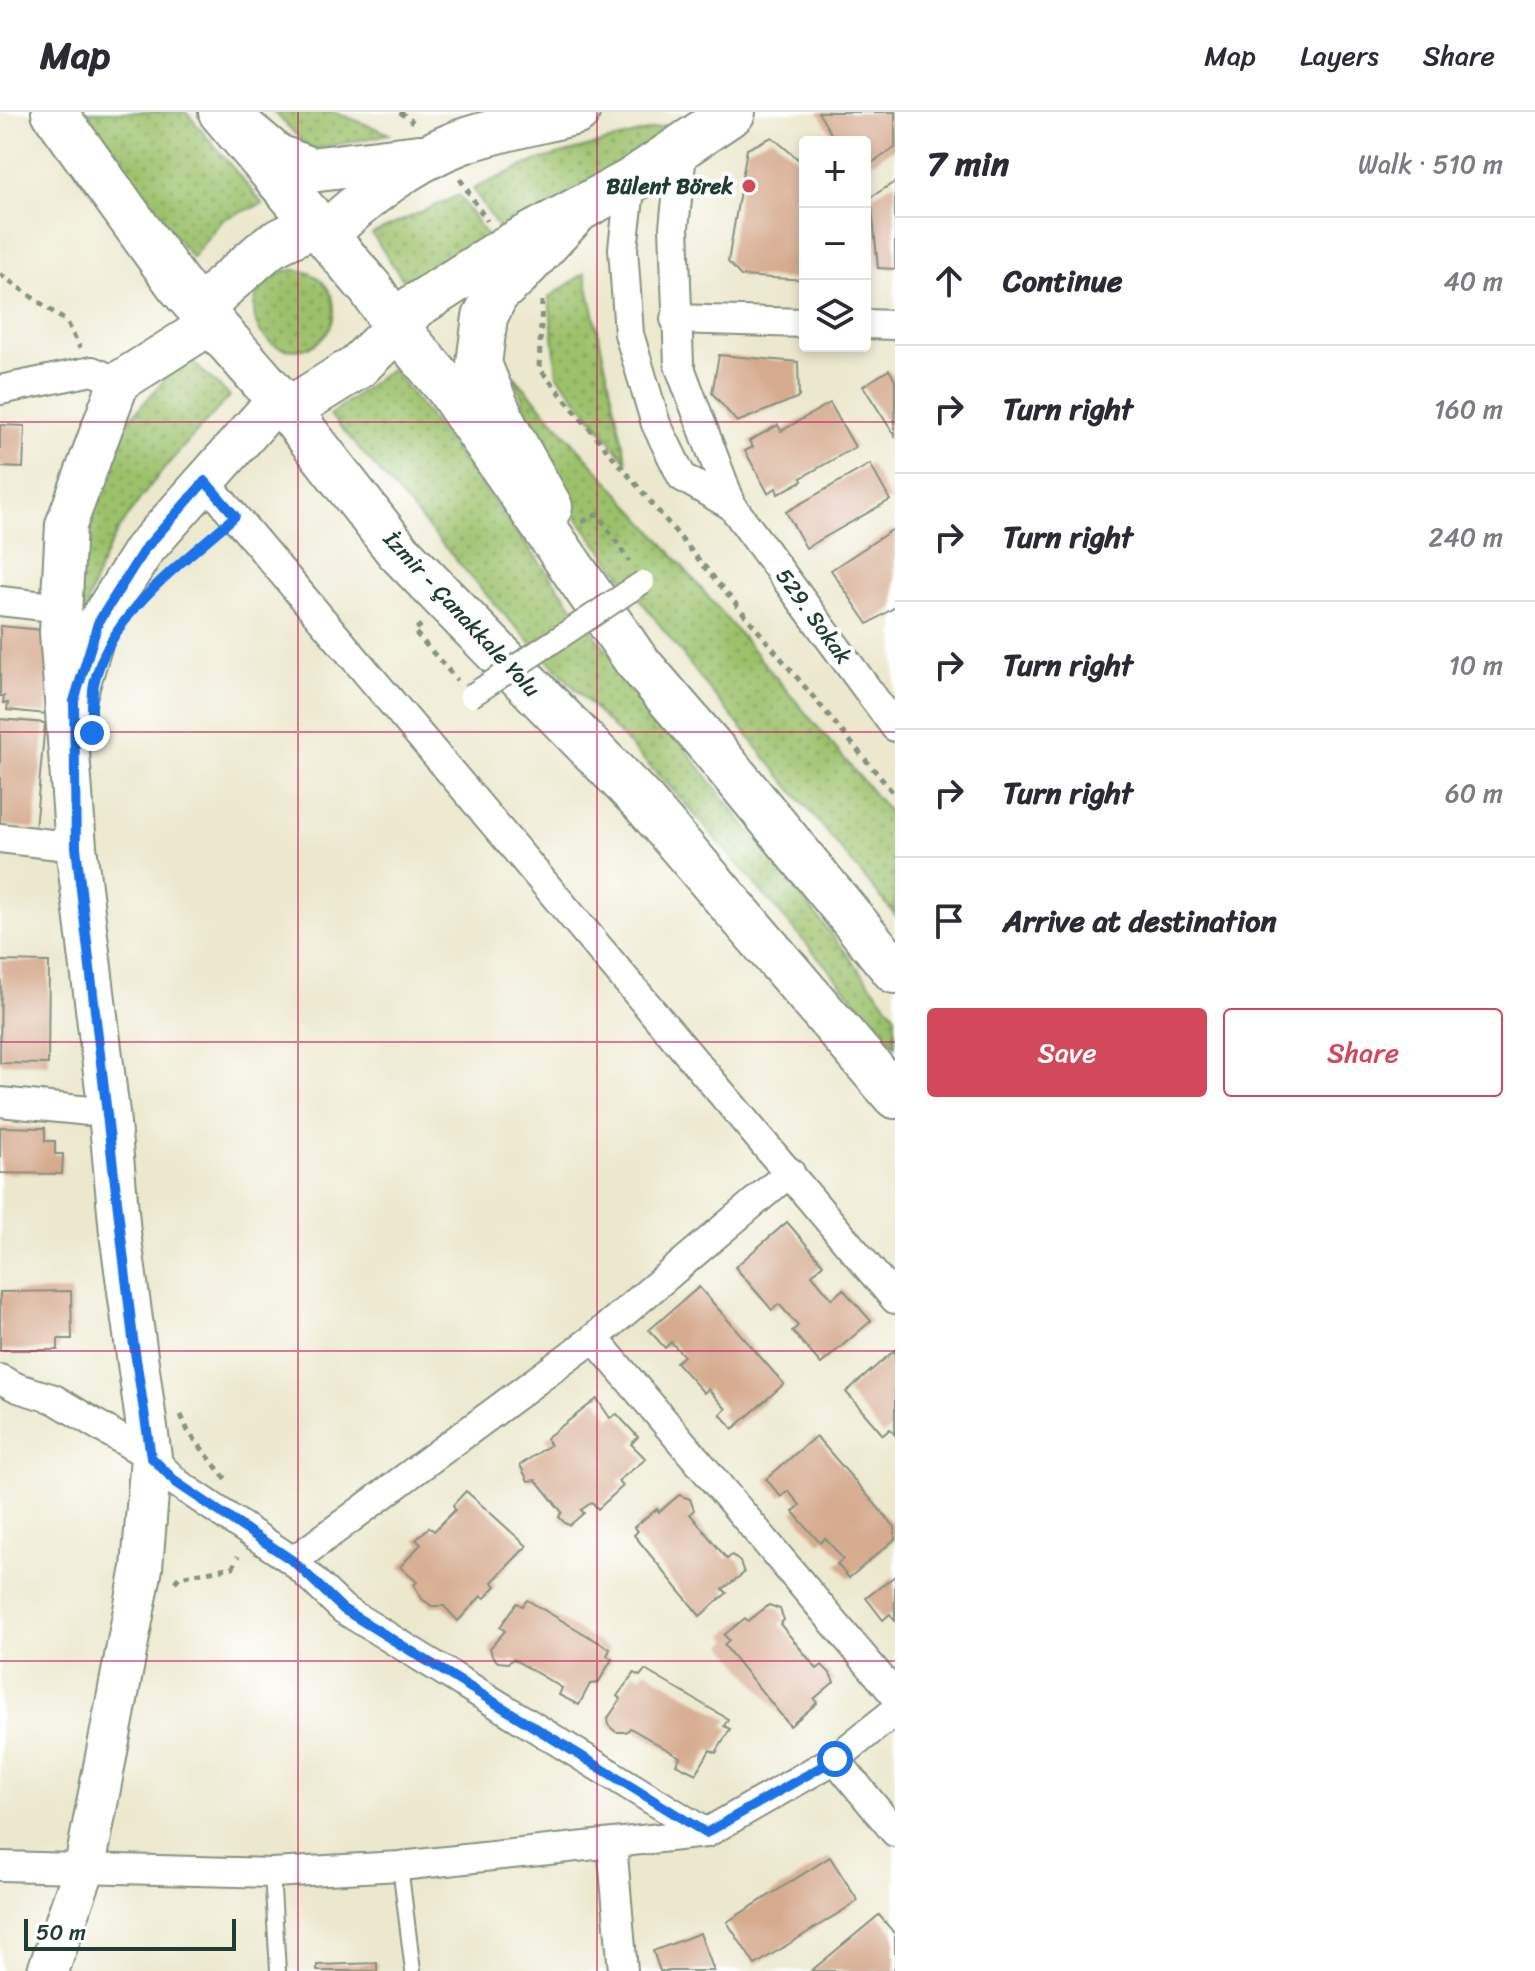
<!DOCTYPE html>
<meta charset="utf-8">
<style>
body{margin:0;font-family:Sriracha,sans-serif;background:#f7f7f7;color:#2b2b33}
.controls{position:absolute;right:24px;top:24px;display:grid;overflow:hidden;border-radius:8px;box-shadow:0 4px 12px #0003}
.controls button{width:72px;height:72px;display:grid;place-items:center;padding:0;border:0;border-bottom:2px solid #e1e1e2;background:#fff;color:#2b2b33;font:40px sans-serif}
.scale{position:absolute;left:24px;bottom:20px;width:212px;box-sizing:border-box;padding-left:8px;border:4px solid #1f3d34;border-top:0;font-size:22px;line-height:28px;white-space:nowrap;color:#1f3d34;-webkit-text-stroke:6px #fff;paint-order:stroke}
.stop{position:absolute;width:24px;height:24px;margin:-18px;border:6px solid #1a73e8;border-radius:50%;background:#fff}
.stop.end{background:#1a73e8;border-color:#fff;box-shadow:0 2px 8px #0008}
.list{margin:0;padding:0;list-style:none}
h2{display:flex;justify-content:space-between;align-items:center;height:104px;margin:0;padding:0 32px;font-size:34px}
h2 small{font-size:26px;font-weight:400;color:#7c7c81}
.list li{display:grid;grid-template-columns:52px 1fr auto;gap:24px;align-items:center;box-sizing:border-box;height:128px;padding:0 32px;border-top:2px solid #e1e1e2}
.list b{display:block;font-size:30px;white-space:nowrap}
.list em{font-size:26px;font-style:normal;color:#7c7c81}
.actions{display:flex;gap:16px;padding:24px 32px}
.actions a{flex:1;padding:18px 0;border:2px solid #d1495b;border-radius:8px;text-align:center;font-size:28px;color:#d1495b}
.actions .main{background:#d1495b;color:#fff}
.icon{flex:none;width:44px;height:44px;fill:none;stroke:currentColor;stroke-width:2;stroke-linecap:round;stroke-linejoin:round}
.map{position:relative;flex:none;width:895px;height:1859px;overflow:hidden}
header{display:flex;align-items:center;gap:48px;box-sizing:border-box;height:112px;padding:0 40px;background:#fff;border-bottom:2px solid #e1e1e2}
header strong{font-size:38px}
nav{display:flex;gap:44px;margin-inline-start:auto;font-size:28px}
main{display:flex}
aside{flex:1;background:#fff}
.map>svg:first-child{display:block}
</style>
<header>
<strong>Map</strong>
<nav><a>Map</a><a>Layers</a><a>Share</a></nav>
</header>
<main>
<div class="map">
<svg width="895" height="1859" viewBox="0 0 895 1859">
<defs>
<pattern id="green-dots" width="8" height="8" patternUnits="userSpaceOnUse" patternTransform="scale(2)"><rect width="8" height="8" fill="#9bc16b"/><path d="M2 2h.1M6 6h.1" fill="none" stroke="#7e9e59" stroke-width="1.8" stroke-linecap="round"/></pattern>
</defs>
<rect width="100%" height="100%" fill="#fff"/>
<filter id="ink" filterUnits="userSpaceOnUse"><feTurbulence type="fractalNoise" baseFrequency=".0125" numOctaves="2"/><feDisplacementMap in="SourceGraphic" scale="16" xChannelSelector="R" yChannelSelector="G"/><feConvolveMatrix kernelMatrix="1 2 1 2 8 2 1 2 1" color-interpolation-filters="sRGB"/></filter>
<filter id="wash" filterUnits="userSpaceOnUse"><feTurbulence type="fractalNoise" baseFrequency=".006" numOctaves="4" result="noise"/><feDisplacementMap in="SourceGraphic" scale="32" xChannelSelector="R" yChannelSelector="G"/><feGaussianBlur stdDeviation="1.8" result="paint"/><feColorMatrix in="noise" values="0 0 0 0 0 0 0 0 0 0 0 0 0 0 0 0 0 1.4 0 .05"/><feComposite in="paint" operator="in"/></filter>
<g filter="url(#wash)">
<rect width="100%" height="100%" fill="#ece8cd"/>
<!-- green -->
<g fill="url(#green-dots)" stroke="#5d7f50" stroke-width="2">
<polygon points="79,0 186,0 263,92 223,107 192,146"/>
<polygon points="274,0 335,0 390,22 311,38"/>
<polygon points="702,0 505,126 473,77 535,49 676,11"/>
<polygon points="459,83 493,133 413,183 372,122"/>
<circle cx="294" cy="198" r="40"/>
<polygon points="585,161 627,350 557,262 549,185"/>
<path d="M186,244L230,284C191,326 151,368 120,416C97,452 86,496 74,536L79,427L125,312Z"/>
<polygon points="392,256 588,514 895,903 895,934 682,688 497,495 330,303"/>
<polygon points="514,264 657,424 895,707 895,803 705,572 551,372"/>
</g>
<g id="blocks">
<!-- building -->
<g fill="#d6aa8e">
<polygon points="818,0 895,0 895,36 865,55 865,30 836,30"/>
<polygon points="772,25 805,53 805,168 741,164 728,150 747,37"/>
<polygon points="895,70 895,157 878,156 871,85"/>
<polygon points="719,243 798,250 799,285 737,310 712,281"/>
<polygon points="889,258 895,268 895,324 863,274"/>
<polygon points="830,291 855,335 801,366 802,369 778,382 776,376 768,381 745,339 753,335 749,329 778,313 781,319"/>
<polygon points="0,313 25,314 23,356 0,355"/>
<polygon points="870,352 890,388 806,436 786,400"/>
<polygon points="895,416 895,495 868,512 831,458"/>
<polygon points="0,514 54,519 46,602 7,598 8,591 3,591 4,584 0,584"/>
<polygon points="0,607 45,611 35,717 0,713"/>
<polygon points="1,849 49,850 48,952 0,951"/>
<polygon points="0,1015 45,1016 45,1029 55,1029 55,1042 63,1042 62,1062 0,1061"/>
<polygon points="787,1110 823,1152 812,1163 832,1187 843,1177 871,1209 821,1252 792,1219 798,1214 779,1192 772,1198 735,1155"/>
<polygon points="699,1175 784,1272 733,1317 720,1302 726,1297 708,1277 704,1281 676,1250 684,1244 671,1230 665,1236 649,1218"/>
<polygon points="71,1179 72,1227 58,1227 58,1238 0,1238 0,1180"/>
<polygon points="895,1238 895,1323 890,1317 883,1323 846,1280"/>
<polygon points="597,1287 610,1306 617,1302 638,1325 631,1332 646,1347 618,1369 623,1374 598,1397 592,1390 581,1398 584,1401 570,1413 566,1412 559,1405 562,1400 536,1368 528,1369 520,1353 550,1333 546,1326"/>
<polygon points="816,1324 895,1415 895,1427 849,1466 837,1452 843,1447 825,1426 820,1431 793,1400 800,1393 788,1379 781,1385 766,1367"/>
<polygon points="466,1379 527,1434 492,1470 496,1474 485,1486 481,1484 458,1509 444,1494 432,1494 422,1487 414,1473 417,1470 400,1455 421,1432 416,1428 429,1415 434,1419 455,1398 453,1393"/>
<polygon points="679,1383 690,1387 694,1398 690,1402 727,1447 732,1443 740,1450 744,1461 723,1477 727,1481 700,1504 634,1423 638,1419 634,1415 657,1397 659,1400"/>
<polygon points="895,1464 895,1509 890,1502 883,1508 866,1486"/>
<polygon points="527,1488 610,1537 607,1544 612,1547 598,1571 590,1572 579,1593 559,1583 562,1576 513,1547 508,1551 498,1550 492,1544 490,1536 505,1519 500,1515 517,1491 522,1494"/>
<polygon points="769,1493 780,1497 784,1508 780,1512 817,1557 822,1553 830,1561 834,1570 814,1587 817,1591 790,1614 724,1533 729,1528 724,1523 745,1506 748,1509"/>
<polygon points="645,1558 728,1607 724,1614 730,1617 716,1641 710,1638 696,1662 676,1652 680,1645 630,1616 626,1620 616,1620 609,1614 608,1606 621,1587 617,1584 634,1561 640,1564"/>
<polygon points="830,1745 858,1789 755,1853 727,1810"/>
<polygon points="879,1803 895,1822 895,1856 892,1859 811,1859"/>
<polygon points="700,1821 714,1859 660,1859 653,1839"/>
<polygon points="377,1851 377,1859 317,1859 317,1853"/>
</g>
</g>
</g>
<g filter="url(#ink)">
<use href="#blocks" fill-opacity="0" stroke="#869280" stroke-width="2"/>
<g fill="none" stroke-linecap="round" stroke-linejoin="round">
<defs>
<g id="service">
<polyline points="400,1754 413,1859"/>
<polyline points="272,1761 278,1859"/>
</g>
<g id="minor">
<polyline points="683,33 674,115 679,253 732,394 895,615"/>
<polyline points="631,69 623,136 629,222 656,312 682,365 732,394"/>
<polyline points="675,207 805,211"/>
<polyline points="865,212 895,213"/>
<polyline points="0,278 92,259 119,270"/>
<polyline points="205,369 895,1187"/>
<polyline points="0,489 62,496"/>
<polyline points="0,726 76,735"/>
<polyline points="0,990 109,1001"/>
<polyline points="594,1226 790,1060"/>
<polyline points="0,1267 18,1276 54,1287 151,1345 177,1371 293,1449 343,1497 706,1721"/>
<polyline points="293,1449 594,1226 895,1583"/>
<polyline points="835,1647 895,1720"/>
<polyline points="612,1732 623,1859"/>
<polyline points="0,1754 272,1761 400,1754 706,1721 835,1647 895,1599"/>
</g>
<g id="secondary">
<polyline points="74,591 98,511 144,438 278,287"/>
<polyline points="48,1859 85,1755 142,1456 151,1345 120,1121 109,1001 76,735 60,520 66,413 119,270 211,212"/>
</g>
<g id="primary">
<polyline points="245,18 276,44 310,58 419,45"/>
<path d="M326,122C364,86 408,50 458,31C496,17 538,10 577,0"/>
<polyline points="397,216 414,195 505,137 631,69 733,0"/>
<polyline points="550,395 503,311 479,252 485,205 496,182 517,163 575,101"/>
</g>
<g id="trunk">
<polyline points="54,0 178,172 288,298 398,439 644,691 895,984"/>
<polyline points="221,0 371,177 397,216 448,276 635,547 716,641 895,859"/>
<polyline points="201,199 224,174 270,134 317,111"/>
<polyline points="288,298 357,255 397,216"/>
</g>
</defs>
<!-- service casing -->
<use href="#service" stroke="#869280" stroke-width="18"/>
<!-- minor casing -->
<use href="#minor" stroke="#869280" stroke-width="32"/>
<!-- secondary casing -->
<use href="#secondary" stroke="#869280" stroke-width="44"/>
<!-- primary casing -->
<use href="#primary" stroke="#869280" stroke-width="48"/>
<!-- trunk casing -->
<use href="#trunk" stroke="#869280" stroke-width="48"/>
<!-- path -->
<g stroke="#869280" stroke-width="5" stroke-dasharray="6 6" stroke-linecap="butt">
<polyline points="400,0 413,10"/>
<polyline points="460,67 487,109"/>
<polyline points="0,162 67,210 80,236"/>
<polyline points="542,189 539,256 895,683"/>
<polyline points="582,410 598,402 629,449"/>
<polyline points="175,458 215,422"/>
<polyline points="421,513 414,519 457,568"/>
<polyline points="181,1303 188,1319 228,1370"/>
<polyline points="175,1470 179,1465 233,1455 238,1444"/>
</g>
<!-- service -->
<use href="#service" stroke="#fff" stroke-width="14"/>
<!-- minor -->
<use href="#minor" stroke="#fff" stroke-width="28"/>
<!-- secondary -->
<use href="#secondary" stroke="#fff" stroke-width="40"/>
<!-- primary -->
<use href="#primary" stroke="#fff" stroke-width="44"/>
<!-- trunk -->
<use href="#trunk" stroke="#fff" stroke-width="44"/>
<defs>
<polyline id="pedestrian-bridge" points="471,584 643,470"/>
</defs>
<!-- pedestrian-bridge casing -->
<use href="#pedestrian-bridge" stroke="#869280" stroke-width="26" stroke-linecap="butt"/>
<!-- pedestrian-bridge -->
<use href="#pedestrian-bridge" stroke="#fff" stroke-width="22"/>
</g>
</g>
<g fill="none" stroke-linecap="round" stroke-linejoin="round" filter="url(#ink)">
<!-- route -->
<path stroke="#1a73e8" stroke-width="10" d="M92,621C92,605 91,587 94,572C110,500 183,451 235,404L205,369L144,438L98,511L74,589L76,735L133,1227L151,1345L177,1371L293,1449L343,1497L706,1721L835,1647"/>
</g>
<!-- grid -->
<path fill="none" stroke="#c2185b" stroke-width="2" stroke-opacity="0.55" d="M298,0V1859M597,0V1859M0,310H895M0,620H895M0,930H895M0,1239H895M0,1549H895"/>
<!-- markers -->
<circle fill="#d1495b" stroke="#fff" stroke-width="3" cx="749" cy="74" r="8"/>
<g text-anchor="middle" dominant-baseline="central" stroke-width="8" stroke-linejoin="round" paint-order="stroke">
<!-- poi labels -->
<g font-size="22" font-weight="bold" fill="#1f3d34" stroke="#fff" text-anchor="end">
<text x="733" y="74">Bülent Börek</text>
</g>
<!-- street labels -->
<g font-size="22" fill="#1f3d34" stroke="#fff">
<text transform="translate(462 502) rotate(47)">İzmir - Çanakkale Yolu</text>
<text transform="translate(814 504) rotate(54)">529. Sokak</text>
</g>
</g>
</svg>
<div class="controls">
<button>+</button>
<button>−</button>
<button><svg class="icon" aria-label="layers" viewBox="0 0 24 24"><path d="M12 4l9 5-9 5-9-5zM3 14l9 5 9-5"/></svg></button>
</div>
<div class="scale">50 m</div>
<div class="stop" style="left:835px;top:1647px"></div>
<div class="stop end" style="left:92px;top:621px"></div>
</div>
<aside>
<h2>7 min<small>Walk · 510 m</small></h2>
<ul class="list">
<li><svg class="icon" aria-label="ahead" viewBox="0 0 24 24"><path d="M12 20V5M6 11l6-6 6 6"/></svg><div><b>Continue</b></div><em>40 m</em></li>
<li><svg class="icon" aria-label="right" viewBox="0 0 24 24"><path d="M7 20v-9h11M14 6l5 5-5 5"/></svg><div><b>Turn right</b></div><em>160 m</em></li>
<li><svg class="icon" aria-label="right" viewBox="0 0 24 24"><path d="M7 20v-9h11M14 6l5 5-5 5"/></svg><div><b>Turn right</b></div><em>240 m</em></li>
<li><svg class="icon" aria-label="right" viewBox="0 0 24 24"><path d="M7 20v-9h11M14 6l5 5-5 5"/></svg><div><b>Turn right</b></div><em>10 m</em></li>
<li><svg class="icon" aria-label="right" viewBox="0 0 24 24"><path d="M7 20v-9h11M14 6l5 5-5 5"/></svg><div><b>Turn right</b></div><em>60 m</em></li>
<li><svg class="icon" aria-label="arrive" viewBox="0 0 24 24"><path d="M6 21V4h12l-3 4 3 4H6"/></svg><div><b>Arrive at destination</b></div></li>
</ul>
<div class="actions"><a class="main">Save</a><a>Share</a></div>
</aside>
</main>
